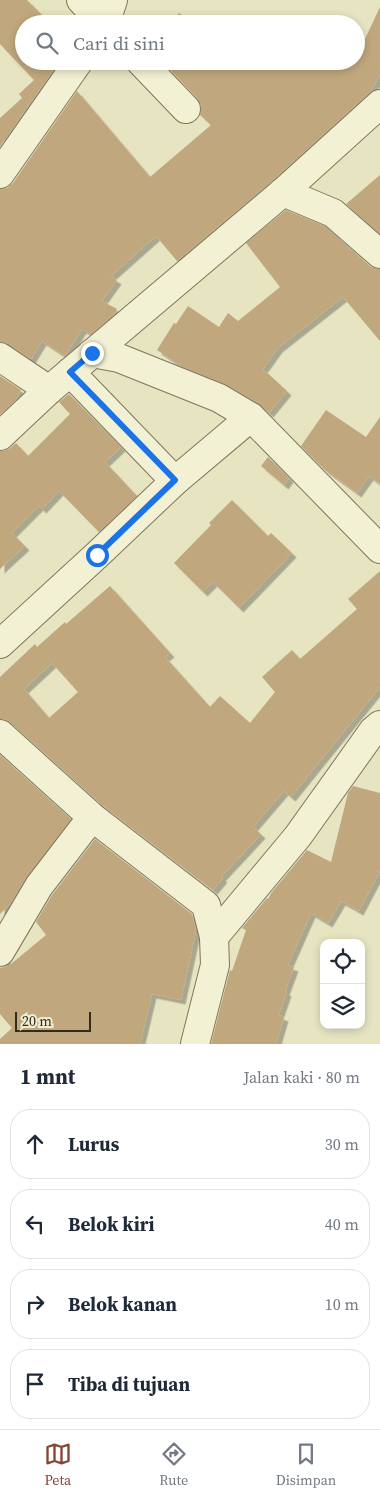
<!DOCTYPE html>
<html lang="id">
<meta charset="utf-8">
<style>
body{margin:0;font-family:"Source Serif 4",serif;background:#f6f6f7;color:#1f2937}
.controls{position:absolute;right:15px;bottom:15px;display:grid;overflow:hidden;border-radius:10px;box-shadow:0 2px 8px #0003}
.controls button{width:45px;height:45px;display:grid;place-items:center;padding:0;border:0;border-bottom:1px solid #e0e1e3;background:#fff;color:#1f2937;font:25px sans-serif}
.scale{position:absolute;left:15px;bottom:12px;width:76px;box-sizing:border-box;padding-left:5px;border:2px solid #312b1e;border-top:0;font-size:14px;line-height:18px;white-space:nowrap;color:#312b1e;-webkit-text-stroke:4px #f0edd1;paint-order:stroke}
.stop{position:absolute;width:15px;height:15px;margin:-11px;border:4px solid #1a73e8;border-radius:50%;background:#fff}
.stop.end{background:#1a73e8;border-color:#fff;box-shadow:0 1px 5px #0008}
.list{margin:0;padding:0;list-style:none}
h2{display:flex;justify-content:space-between;align-items:center;height:65px;margin:0;padding:0 20px;font-size:21px}
h2 small{font-size:16px;font-weight:400;color:#747a83}
.list li{display:grid;grid-template-columns:32px 1fr auto;gap:15px;align-items:center;box-sizing:border-box;height:70px;margin:0 10px 10px;padding:0 10px;border:1px solid #e0e1e3;border-radius:20px}
.list b{display:block;font-size:19px;white-space:nowrap}
.list em{font-size:16px;font-style:normal;color:#747a83}
.icon{flex:none;width:28px;height:28px;fill:none;stroke:currentColor;stroke-width:2;stroke-linecap:round;stroke-linejoin:round}
.map{position:relative;flex:none;width:380px;height:1044px;overflow:hidden}
.search{position:absolute;background:#fff;box-shadow:0 2px 8px #0003;left:15px;right:15px;top:15px;height:55px;display:flex;align-items:center;gap:12px;box-sizing:border-box;padding:0 18px;border-radius:28px;color:#747a83;font-size:19px}
.sheet{height:385px;background:#fff}
nav{display:flex;justify-content:space-around;align-items:center;box-sizing:border-box;height:70px;border-top:1px solid #e0e1e3;background:#fff;font-size:14px;color:#747a83}
nav a{display:grid;justify-items:center;gap:2px}
nav .on{color:#864433}
.map>svg:first-child{display:block}
</style>
<div class="map">
<svg width="380" height="1044" viewBox="0 0 380 1044">
<defs>
<filter id="shadow"><feDropShadow dx="4.5" dy="4.5" stdDeviation="0" flood-color="#0004"/></filter>
</defs>
<rect width="100%" height="100%" fill="#e7e4c2"/>
<!-- building -->
<g fill="#c1a77d" fill-rule="evenodd" filter="url(#shadow)">
<polygon points="0,0 27,0 51,24 24,24 24,61 55,61 53,63 56,66 0,147 0,118 22,98 19,94 34,80 0,44"/>
<polygon points="380,7 380,75 370,92 273,180 177,261 156,236 111,276 117,280 102,301 117,309 113,316 91,334 82,329 65,356 42,341 31,359 9,344 0,342 0,189 7,188 13,183 77,91 150,177 211,125 200,115 201,106 197,98 162,61 356,61 356,58"/>
<polygon points="179,13 194,24 171,24"/>
<polygon points="380,175 380,232 379,233 346,204"/>
<polygon points="286,210 325,226 370,266 377,269 380,269 380,341 343,297 278,348 263,369 287,391 269,413 259,404 227,385 181,366 157,350 174,323 176,324 188,306 219,327 228,313 238,321 280,287 246,243"/>
<polygon points="0,376 21,390 15,401 0,415"/>
<polygon points="69,394 121,447 105,462 137,496 99,532 59,491 42,509 39,506 12,533 25,546 0,569 0,451 4,451 10,448 16,443 28,456 70,414 59,402"/>
<polygon points="326,410 366,437 380,417 380,484 369,476 357,493 325,470 301,446"/>
<polygon points="268,457 289,478 284,485 261,466"/>
<polygon points="232,500 268,536 271,533 292,553 239,608 213,582 203,592 174,563 211,525 209,523"/>
<path d="M380,571V687L291,797L284,791L253,827L261,834L221,877L223,878L213,890L102,805L10,722L4,719H0V677L35,644L37,647L65,622L66,624L110,586L170,653L165,657L210,707L220,696L250,723L275,692L262,677L292,650L300,659L357,609L348,599ZM52,663L78,692L49,718L24,689Z"/>
<polygon points="0,755 71,819 27,877 9,905 0,914"/>
<polygon points="353,786 380,793 380,871 359,911 341,901 328,923 311,913 288,965 294,967 285,991 287,992 279,1015 284,1017 276,1044 211,1044 230,970 232,971 246,930 242,928 267,898 268,899 272,892 307,850 331,862 348,793"/>
<polygon points="95,839 192,914 196,931 181,1000 152,994 140,1044 0,1044 0,1039 12,1028 0,1014 0,968 7,966 10,963 11,964 46,935 36,922 52,895"/>
</g>
<g fill="none" stroke-linecap="round" stroke-linejoin="round">
<defs>
<g id="minor">
<polyline points="81,0 104,24"/>
<polyline points="105,24 113,0"/>
<polyline points="140,61 186,109"/>
<polyline points="0,174 79,61"/>
<polyline points="283,192 333,213 380,254"/>
<polyline points="92,353 119,358 219,398 251,417 380,549"/>
<polyline points="0,357 49,390"/>
<polyline points="70,372 175,481"/>
<polyline points="0,436 49,390 283,192 380,104"/>
<polyline points="0,644 97,555 175,481 251,417"/>
<polyline points="0,734 92,817 206,905 214,937 215,965 195,1044"/>
<polyline points="214,937 298,836 373,731 380,725"/>
<polyline points="0,952 39,886 92,817"/>
</g>
</defs>
<!-- minor casing -->
<use href="#minor" stroke="#7f765c" stroke-width="30"/>
<!-- minor -->
<use href="#minor" stroke="#f3f1d4" stroke-width="28"/>
</g>
<g fill="none" stroke-linecap="round" stroke-linejoin="round">
<!-- route -->
<polyline stroke="#1a73e8" stroke-width="6" points="92,353 70,372 175,480 97,555"/>
</g>
</svg>
<div class="controls">
<button><svg class="icon" aria-label="locate" viewBox="0 0 24 24"><circle cx="12" cy="12" r="6"/><path d="M12 2v4M12 18v4M2 12h4M18 12h4"/></svg></button>
<button><svg class="icon" aria-label="layers" viewBox="0 0 24 24"><path d="M12 4l9 5-9 5-9-5zM3 14l9 5 9-5"/></svg></button>
</div>
<div class="scale">20 m</div>
<div class="stop" style="left:97px;top:555px"></div>
<div class="stop end" style="left:92px;top:353px"></div>
<div class="search"><svg class="icon" aria-label="search" viewBox="0 0 24 24"><circle cx="10" cy="10" r="6"/><path d="M15 15l6 6"/></svg>Cari di sini</div>
</div>
<section class="sheet">
<h2>1 mnt<small>Jalan kaki · 80 m</small></h2>
<ul class="list">
<li><svg class="icon" aria-label="ahead" viewBox="0 0 24 24"><path d="M12 20V5M6 11l6-6 6 6"/></svg><div><b>Lurus</b></div><em>30 m</em></li>
<li><svg class="icon" aria-label="left" viewBox="0 0 24 24"><path d="M17 20v-9H6M10 6l-5 5 5 5"/></svg><div><b>Belok kiri</b></div><em>40 m</em></li>
<li><svg class="icon" aria-label="right" viewBox="0 0 24 24"><path d="M7 20v-9h11M14 6l5 5-5 5"/></svg><div><b>Belok kanan</b></div><em>10 m</em></li>
<li><svg class="icon" aria-label="arrive" viewBox="0 0 24 24"><path d="M6 21V4h12l-3 4 3 4H6"/></svg><div><b>Tiba di tujuan</b></div></li>
</ul>
</section>
<nav>
<a class="on"><svg class="icon" aria-label="map" viewBox="0 0 24 24"><path d="M3 6l6-2 6 2 6-2v14l-6 2-6-2-6 2zM9 4v14M15 6v14"/></svg>Peta</a>
<a><svg class="icon" aria-label="directions" viewBox="0 0 24 24"><path d="M12 3l9 9-9 9-9-9zM9 14v-3h6M13 9l2 2-2 2"/></svg>Rute</a>
<a><svg class="icon" aria-label="saved" viewBox="0 0 24 24"><path d="M7 4h10v16l-5-4-5 4z"/></svg>Disimpan</a>
</nav>
